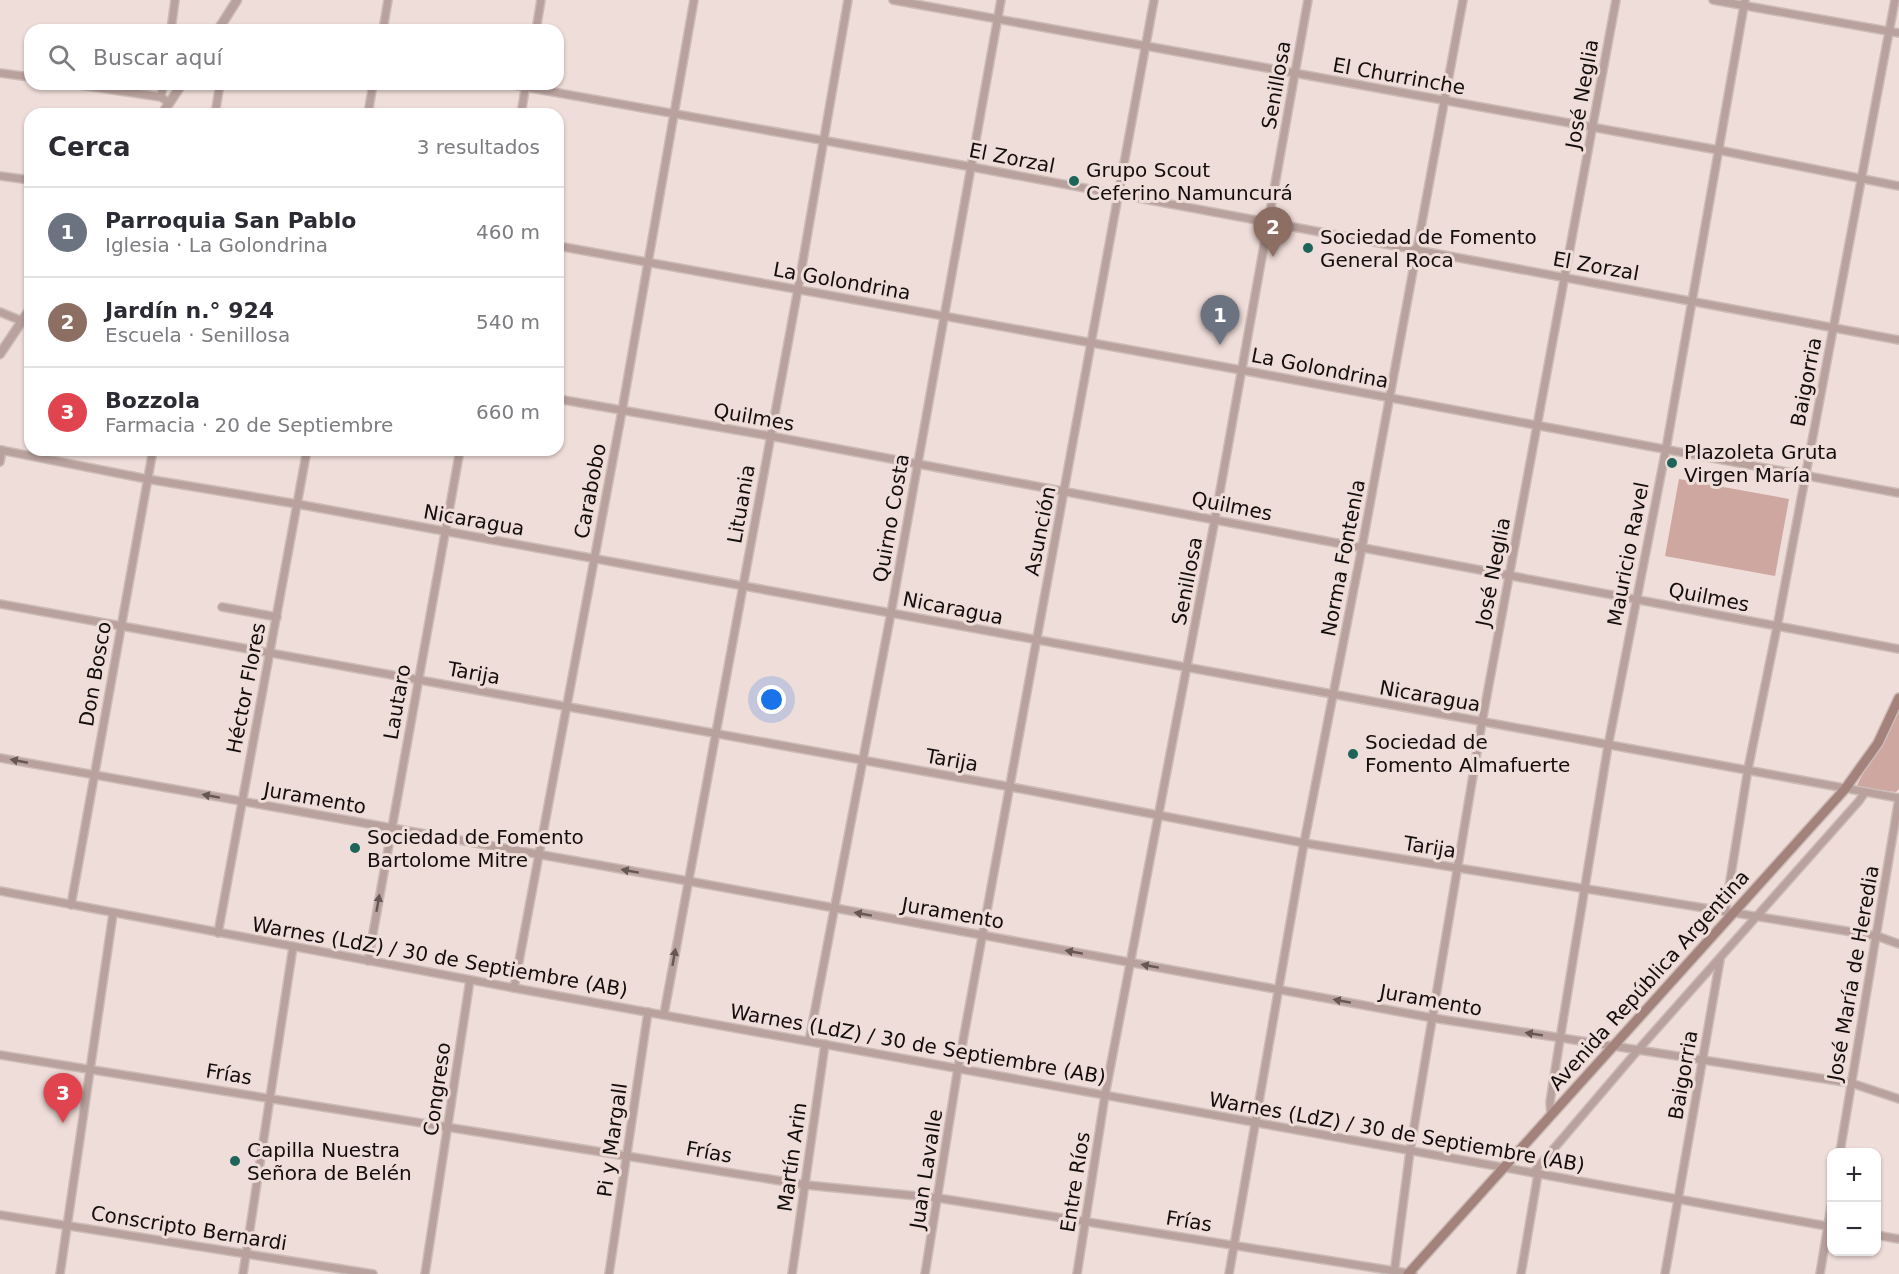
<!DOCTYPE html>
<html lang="es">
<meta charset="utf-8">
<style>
body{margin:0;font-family:"DejaVu Sans",sans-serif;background:#f7f7f7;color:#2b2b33}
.controls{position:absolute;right:18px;bottom:18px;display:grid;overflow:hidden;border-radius:12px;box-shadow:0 2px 4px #0004}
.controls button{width:54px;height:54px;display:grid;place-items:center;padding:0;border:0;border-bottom:2px solid #e1e1e2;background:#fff;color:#2b2b33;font:30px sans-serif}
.you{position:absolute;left:772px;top:700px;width:21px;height:21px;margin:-15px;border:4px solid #fff;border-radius:50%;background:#1a73e8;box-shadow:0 0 0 9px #1a73e833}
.badge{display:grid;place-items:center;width:39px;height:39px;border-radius:50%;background:#7c3aed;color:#fff;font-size:20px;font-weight:700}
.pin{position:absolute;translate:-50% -50px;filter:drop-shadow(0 2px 3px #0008)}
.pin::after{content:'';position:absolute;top:32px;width:21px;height:18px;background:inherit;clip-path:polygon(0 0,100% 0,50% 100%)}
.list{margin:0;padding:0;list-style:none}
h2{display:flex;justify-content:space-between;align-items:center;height:78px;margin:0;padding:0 24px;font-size:26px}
h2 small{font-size:20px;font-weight:400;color:#7c7c81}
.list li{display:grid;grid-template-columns:39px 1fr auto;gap:18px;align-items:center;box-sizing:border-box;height:90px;padding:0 24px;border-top:2px solid #e1e1e2}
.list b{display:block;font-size:22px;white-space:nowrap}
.list p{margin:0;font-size:20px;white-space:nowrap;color:#7c7c81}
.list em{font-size:20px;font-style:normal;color:#7c7c81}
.icon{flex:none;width:33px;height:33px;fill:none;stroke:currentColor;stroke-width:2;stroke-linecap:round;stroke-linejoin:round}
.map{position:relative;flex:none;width:1899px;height:1274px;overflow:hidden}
.search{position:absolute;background:#fff;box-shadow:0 2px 4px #0004;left:24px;top:24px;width:540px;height:66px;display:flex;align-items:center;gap:15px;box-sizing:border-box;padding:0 21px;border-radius:18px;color:#7c7c81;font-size:22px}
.panel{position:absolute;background:#fff;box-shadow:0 2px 4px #0004;left:24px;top:108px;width:540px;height:348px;border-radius:18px}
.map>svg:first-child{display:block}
</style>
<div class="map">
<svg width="1899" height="1274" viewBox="0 0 1899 1274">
<rect width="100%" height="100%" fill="#efddd9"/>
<!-- green -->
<g fill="#cea7a0">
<polygon points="1679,479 1789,499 1775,576 1665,556"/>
<polygon points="1899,705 1899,789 1896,792 1856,787"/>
</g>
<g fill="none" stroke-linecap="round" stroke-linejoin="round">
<defs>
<g id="minor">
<polyline points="893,0 1718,150 1899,186"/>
<polyline points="1713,0 1899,33"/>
<polyline points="171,30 175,0"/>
<polyline points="383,30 388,0"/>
<polyline points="536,30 541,0"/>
<polyline points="0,73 30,77"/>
<polyline points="73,84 161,97 169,103"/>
<polyline points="508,84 972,167 1899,340"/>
<polyline points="161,97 163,84"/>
<polyline points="215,114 220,84"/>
<polyline points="368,114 373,84"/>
<polyline points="521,114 526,84"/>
<polyline points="0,176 30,180"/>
<polyline points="558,246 1241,370 1899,493"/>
<polyline points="0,312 22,321"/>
<polyline points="558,399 770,436 1899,649"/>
<polyline points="0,450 147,479 297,504 1899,798"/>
<polyline points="0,462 2,450"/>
<polyline points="0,604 1011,787 1304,843 1877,936 1899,944"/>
<polyline points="222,607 277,617"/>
<polyline points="0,758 688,881 1433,1018 1851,1083 1899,1099"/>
<polyline points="0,891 514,988 1832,1227"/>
<polyline points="71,905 153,450"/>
<polyline points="1725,912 1748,769 1777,627 1895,0"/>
<polyline points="218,933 307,450"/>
<polyline points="368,961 460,450"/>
<polyline points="514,988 622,411 694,0"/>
<polyline points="664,1014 798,289 848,0"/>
<polyline points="809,1041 891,613 1001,0"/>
<polyline points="0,1055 806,1185 938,1198 1413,1274"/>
<polyline points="1551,1116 1550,1102 1560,1039 1608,746 1666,449 1745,0"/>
<polyline points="1840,1152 1899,798"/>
<polyline points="1533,1173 1638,1050 1859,801 1865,792"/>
<polyline points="0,1215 373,1274"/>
<polyline points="1876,1235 1899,1239"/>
<polyline points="60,1274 113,914"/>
<polyline points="243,1274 293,947"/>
<polyline points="425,1274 470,980"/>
<polyline points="609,1274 648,1012"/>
<polyline points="792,1274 825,1044"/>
<polyline points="925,1274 958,1068 1154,0"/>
<polyline points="1077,1274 1105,1095 1215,519 1308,0"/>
<polyline points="1229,1274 1304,843 1362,547 1463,0"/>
<polyline points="1394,1274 1410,1151 1482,722 1616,0"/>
<polyline points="1521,1274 1538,1174"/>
<polyline points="1665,1274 1720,960"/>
<polyline points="1820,1274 1832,1201"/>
</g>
<g id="tertiary">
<polyline points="218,30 237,0"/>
<polyline points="162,114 182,84"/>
<polyline points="0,354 30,309"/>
</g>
<polyline id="secondary" points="1408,1274 1845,789 1878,743 1899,698"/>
</defs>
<!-- minor casing -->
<use href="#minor" stroke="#ccbcb8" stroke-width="10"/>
<!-- tertiary casing -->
<use href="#tertiary" stroke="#ccbcb8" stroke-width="11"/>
<!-- secondary casing -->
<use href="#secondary" stroke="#ccbcb8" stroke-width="12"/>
<!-- minor -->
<use href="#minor" stroke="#b9a19d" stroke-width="7"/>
<!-- tertiary -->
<use href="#tertiary" stroke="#b9a19d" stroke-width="8"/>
<!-- secondary -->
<use href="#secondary" stroke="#a4827c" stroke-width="9"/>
</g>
<!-- one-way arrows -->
<defs><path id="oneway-solid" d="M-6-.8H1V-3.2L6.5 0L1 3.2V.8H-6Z" transform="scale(1.5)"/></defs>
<g fill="#665754">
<use href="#oneway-solid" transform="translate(19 761) rotate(-169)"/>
<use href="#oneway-solid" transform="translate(211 796) rotate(-170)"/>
<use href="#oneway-solid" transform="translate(630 871) rotate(-170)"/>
<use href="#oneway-solid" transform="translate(378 903) rotate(-80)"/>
<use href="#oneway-solid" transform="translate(863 914) rotate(-170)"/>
<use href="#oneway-solid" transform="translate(1074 952) rotate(-170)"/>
<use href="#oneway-solid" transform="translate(674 957) rotate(-80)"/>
<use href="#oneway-solid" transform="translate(1150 966) rotate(-170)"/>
<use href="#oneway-solid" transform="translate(1342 1001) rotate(-170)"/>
<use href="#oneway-solid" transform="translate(1534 1034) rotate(-171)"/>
</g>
<!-- markers -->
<g fill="#1e6559" stroke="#efddd9" stroke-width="2">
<circle cx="1074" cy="181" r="6"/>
<circle cx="1308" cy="248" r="6"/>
<circle cx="1672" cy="463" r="6"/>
<circle cx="1353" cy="754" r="6"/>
<circle cx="355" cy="848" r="6"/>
<circle cx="235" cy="1161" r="6"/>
</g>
<g text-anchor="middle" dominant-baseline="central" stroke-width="6" stroke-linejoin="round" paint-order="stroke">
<!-- street labels -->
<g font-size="20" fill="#130d0c" stroke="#efddd9">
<text transform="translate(1399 76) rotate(10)">El Churrinche</text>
<text transform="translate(1276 85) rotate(-80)">Senillosa</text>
<text transform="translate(1582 94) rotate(-80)">José Neglia</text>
<text transform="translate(1012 158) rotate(11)">El Zorzal</text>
<text transform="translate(1596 266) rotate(10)">El Zorzal</text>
<text transform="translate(842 281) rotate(10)">La Golondrina</text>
<text transform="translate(1320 368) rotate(11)">La Golondrina</text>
<text transform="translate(1806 382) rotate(-79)">Baigorria</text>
<text transform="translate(754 417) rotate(10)">Quilmes</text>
<text transform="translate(590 491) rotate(-79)">Carabobo</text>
<text transform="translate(741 504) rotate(-80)">Lituania</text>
<text transform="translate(1232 506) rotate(11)">Quilmes</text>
<text transform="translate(891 518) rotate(-80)">Quirno Costa</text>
<text transform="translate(474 520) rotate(10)">Nicaragua</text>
<text transform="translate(1040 531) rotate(-79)">Asunción</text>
<text transform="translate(1628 554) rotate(-79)">Mauricio Ravel</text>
<text transform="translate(1343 558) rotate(-79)">Norma Fontenla</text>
<text transform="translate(1493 572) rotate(-79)">José Neglia</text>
<text transform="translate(1187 581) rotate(-79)">Senillosa</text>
<text transform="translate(1709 597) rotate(11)">Quilmes</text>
<text transform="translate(953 608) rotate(11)">Nicaragua</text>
<text transform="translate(474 673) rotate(10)">Tarija</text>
<text transform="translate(95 674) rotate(-80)">Don Bosco</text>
<text transform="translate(246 688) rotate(-79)">Héctor Flores</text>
<text transform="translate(1430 696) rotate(10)">Nicaragua</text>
<text transform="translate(397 702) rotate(-80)">Lautaro</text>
<text transform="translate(952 760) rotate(10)">Tarija</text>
<text transform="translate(315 798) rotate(10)">Juramento</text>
<text transform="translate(1430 847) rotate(9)">Tarija</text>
<text transform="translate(953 913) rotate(10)">Juramento</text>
<text transform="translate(440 957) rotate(10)">Warnes (LdZ) / 30 de Septiembre (AB)</text>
<text transform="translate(1853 973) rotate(-80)">José María de Heredia</text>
<text transform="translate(1649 980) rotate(-48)">Avenida República Argentina</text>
<text transform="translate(1431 1000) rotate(10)">Juramento</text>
<text transform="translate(918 1044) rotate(10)">Warnes (LdZ) / 30 de Septiembre (AB)</text>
<text transform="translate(229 1074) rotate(9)">Frías</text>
<text transform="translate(1683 1075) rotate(-80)">Baigorria</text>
<text transform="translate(437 1089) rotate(-82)">Congreso</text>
<text transform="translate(1397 1132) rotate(10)">Warnes (LdZ) / 30 de Septiembre (AB)</text>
<text transform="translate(612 1140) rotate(-82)">Pi y Margall</text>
<text transform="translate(709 1152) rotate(10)">Frías</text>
<text transform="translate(792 1157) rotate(-82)">Martín Arin</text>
<text transform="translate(926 1169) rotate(-81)">Juan Lavalle</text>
<text transform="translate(1075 1182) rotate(-81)">Entre Ríos</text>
<text transform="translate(1189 1221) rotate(9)">Frías</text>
<text transform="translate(189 1228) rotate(9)">Conscripto Bernardi</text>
</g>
<!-- poi labels -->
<g font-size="20" fill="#130d0c" stroke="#efddd9" text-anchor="start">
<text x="1086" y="170">Grupo Scout<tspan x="1086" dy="23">Ceferino Namuncurá</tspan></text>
<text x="1320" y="237">Sociedad de Fomento<tspan x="1320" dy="23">General Roca</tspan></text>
<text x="1684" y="452">Plazoleta Gruta<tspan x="1684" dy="23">Virgen María</tspan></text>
<text x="1365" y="742">Sociedad de<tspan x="1365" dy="23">Fomento Almafuerte</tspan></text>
<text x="367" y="837">Sociedad de Fomento<tspan x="367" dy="23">Bartolome Mitre</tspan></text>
<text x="247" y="1150">Capilla Nuestra<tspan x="247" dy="23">Señora de Belén</tspan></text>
</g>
</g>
</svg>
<div class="controls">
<button>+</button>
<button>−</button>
</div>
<div class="you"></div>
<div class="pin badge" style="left:1220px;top:345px;background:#6b7280">1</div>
<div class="pin badge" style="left:1273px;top:257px;background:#8d6e63">2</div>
<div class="pin badge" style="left:63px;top:1123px;background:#e0444e">3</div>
<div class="search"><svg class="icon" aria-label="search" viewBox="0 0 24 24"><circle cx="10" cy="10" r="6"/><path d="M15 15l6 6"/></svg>Buscar aquí</div>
<section class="panel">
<h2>Cerca<small>3 resultados</small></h2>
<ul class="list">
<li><span class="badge" style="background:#6b7280">1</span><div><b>Parroquia San Pablo</b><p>Iglesia · La Golondrina</p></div><em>460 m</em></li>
<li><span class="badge" style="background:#8d6e63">2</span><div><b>Jardín n.° 924</b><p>Escuela · Senillosa</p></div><em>540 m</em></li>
<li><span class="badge" style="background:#e0444e">3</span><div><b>Bozzola</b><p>Farmacia · 20 de Septiembre</p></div><em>660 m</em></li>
</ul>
</section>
</div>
